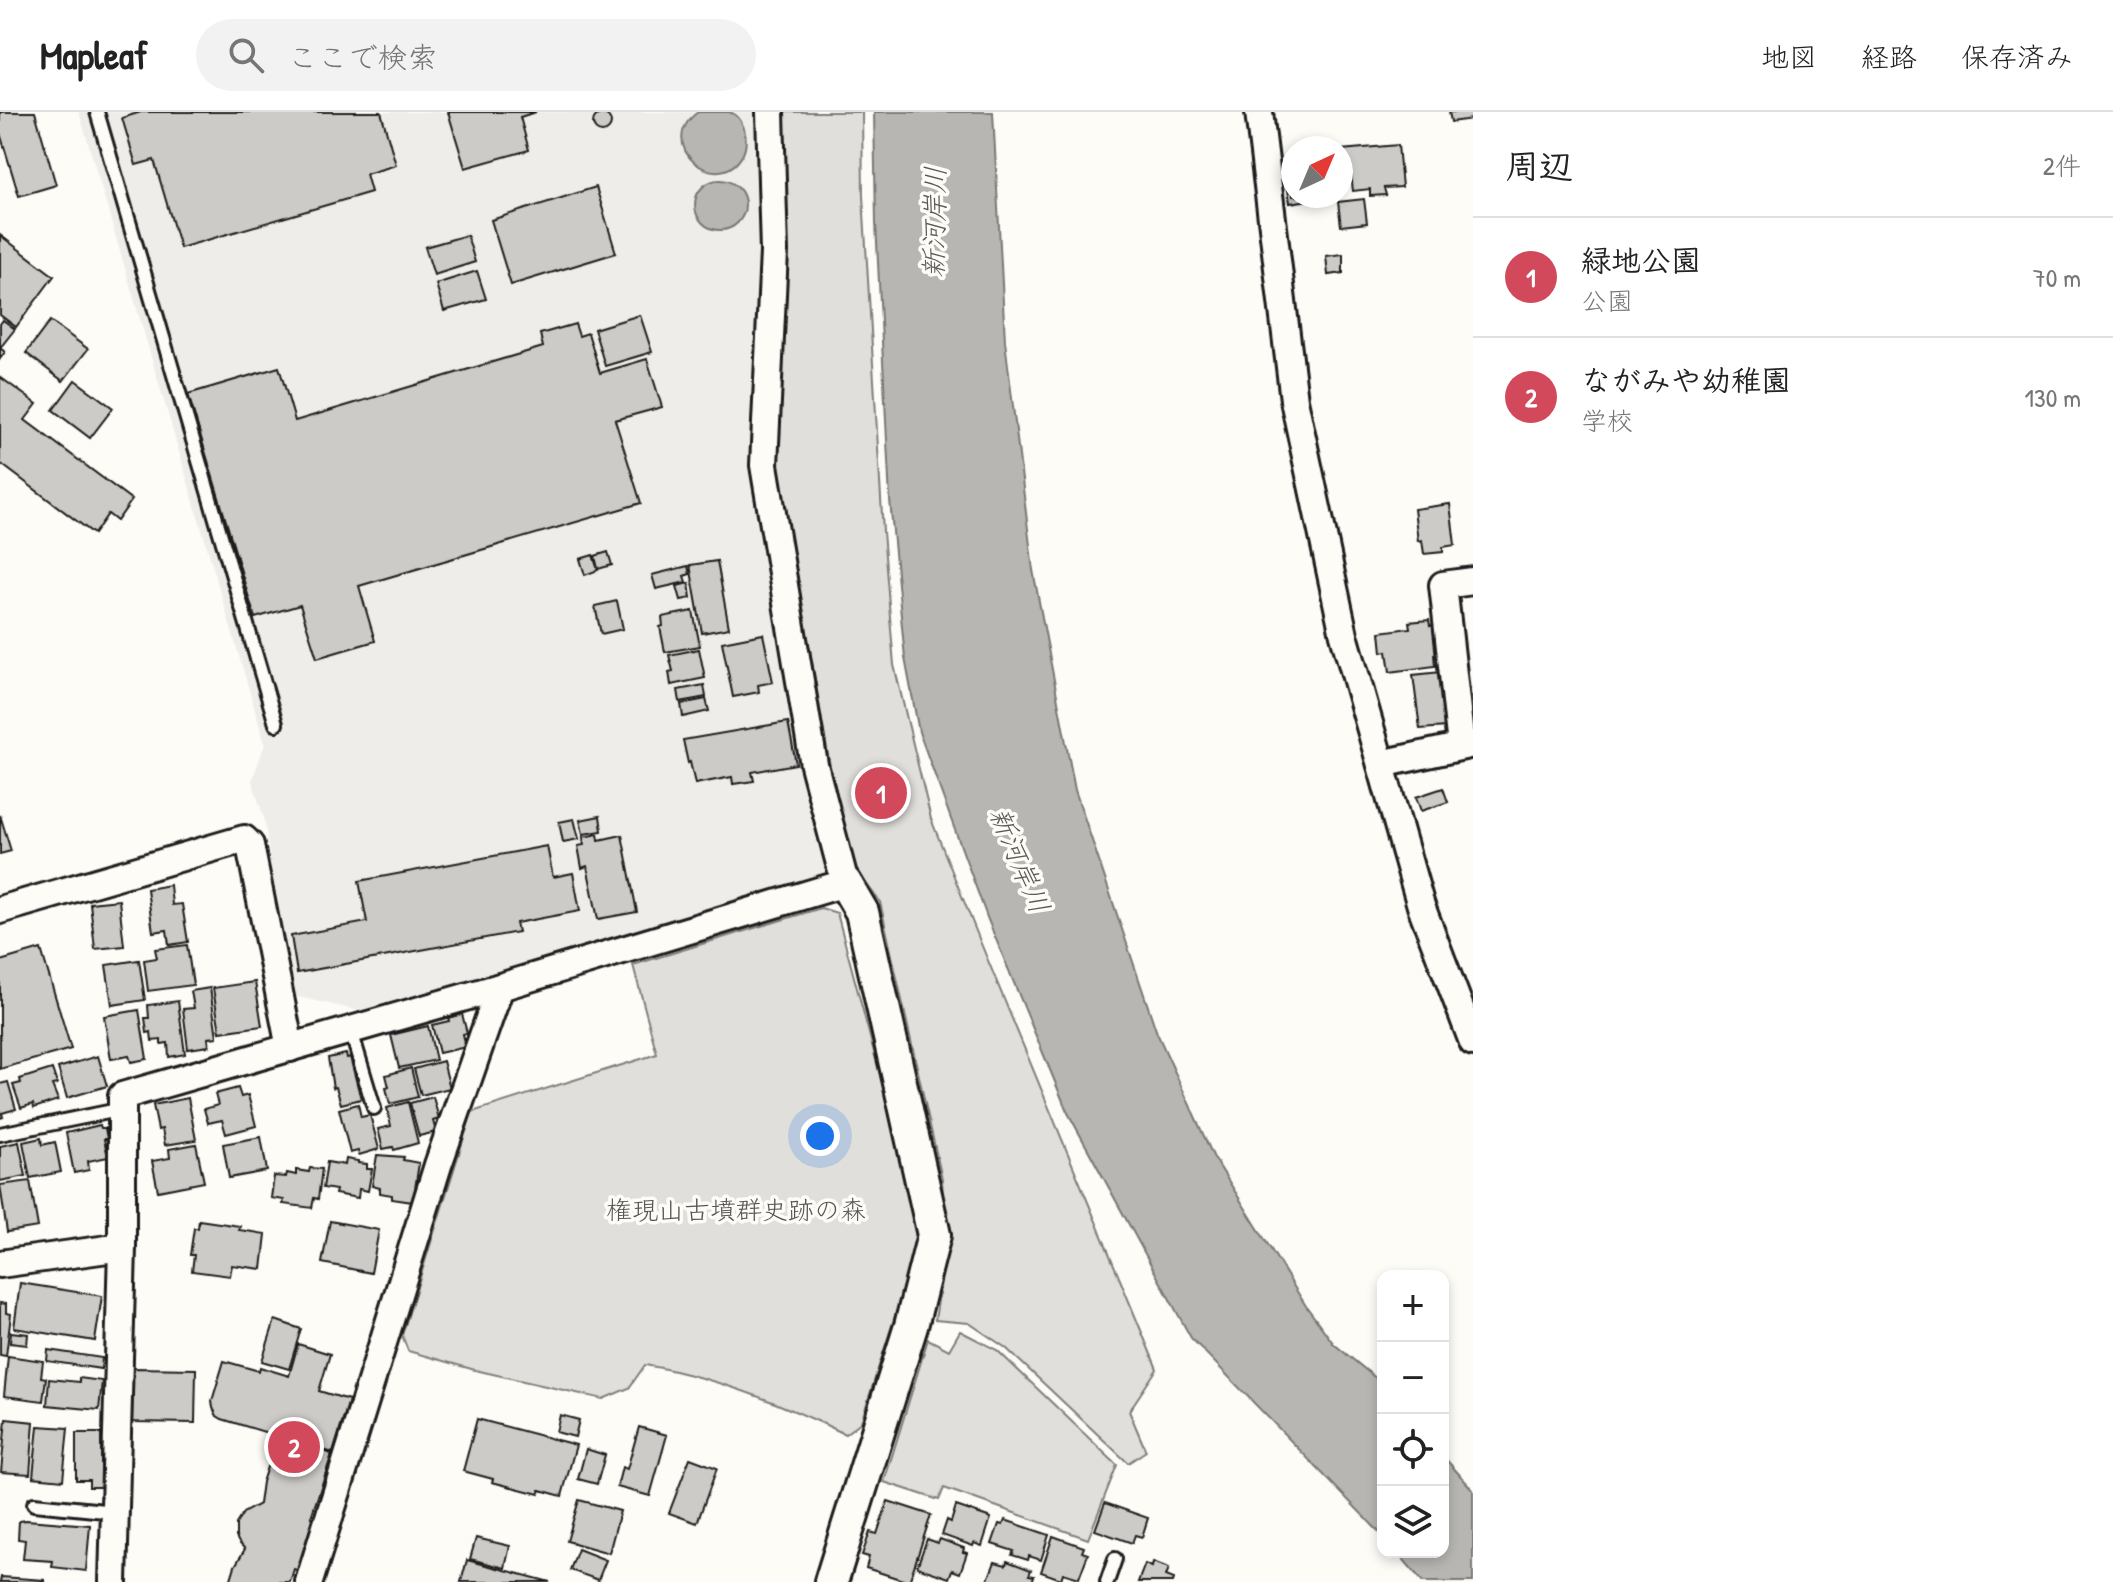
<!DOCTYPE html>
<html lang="ja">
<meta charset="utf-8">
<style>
body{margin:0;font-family:"Patrick Hand","Klee One",sans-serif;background:#f2f2f2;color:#222}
.controls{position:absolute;right:24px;bottom:24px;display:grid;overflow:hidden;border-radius:16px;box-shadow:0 4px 12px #0003}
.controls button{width:72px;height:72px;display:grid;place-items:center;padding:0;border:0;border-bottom:2px solid #e0e0e0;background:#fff;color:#222;font:40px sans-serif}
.compass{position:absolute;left:1281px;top:24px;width:72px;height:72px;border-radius:50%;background:#fff;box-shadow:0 4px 12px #0003;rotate:44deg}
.you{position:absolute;left:820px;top:1024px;width:28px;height:28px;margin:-20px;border:6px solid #fff;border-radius:50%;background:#1a73e8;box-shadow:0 0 0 12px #1a73e833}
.badge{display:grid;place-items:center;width:52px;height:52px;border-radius:50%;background:#d1495b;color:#fff;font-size:26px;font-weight:700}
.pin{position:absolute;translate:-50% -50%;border:4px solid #fff;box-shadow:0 2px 8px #0006}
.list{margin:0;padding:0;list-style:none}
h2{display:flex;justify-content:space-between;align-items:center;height:104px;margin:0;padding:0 32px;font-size:34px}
h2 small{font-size:26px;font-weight:400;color:#767676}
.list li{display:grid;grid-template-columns:52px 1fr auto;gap:24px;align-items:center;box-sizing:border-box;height:120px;padding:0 32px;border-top:2px solid #e0e0e0}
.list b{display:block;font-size:30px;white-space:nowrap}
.list p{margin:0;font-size:26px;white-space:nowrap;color:#767676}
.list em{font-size:26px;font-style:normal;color:#767676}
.icon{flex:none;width:44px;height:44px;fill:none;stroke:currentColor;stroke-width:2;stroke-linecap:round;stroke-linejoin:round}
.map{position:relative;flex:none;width:1473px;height:1470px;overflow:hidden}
header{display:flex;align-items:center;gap:48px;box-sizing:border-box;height:112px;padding:0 40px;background:#fff;border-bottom:2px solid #e0e0e0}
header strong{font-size:38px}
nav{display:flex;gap:44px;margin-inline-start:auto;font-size:28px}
.search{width:560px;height:72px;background:#f2f2f2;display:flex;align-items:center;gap:20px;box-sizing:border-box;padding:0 28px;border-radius:44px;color:#767676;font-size:30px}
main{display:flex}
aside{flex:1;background:#fff}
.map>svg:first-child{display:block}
</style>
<header>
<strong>Mapleaf</strong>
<div class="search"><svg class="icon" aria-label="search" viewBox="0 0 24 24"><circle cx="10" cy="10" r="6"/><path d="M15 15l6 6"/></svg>ここで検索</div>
<nav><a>地図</a><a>経路</a><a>保存済み</a></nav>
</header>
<main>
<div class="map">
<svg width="1473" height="1470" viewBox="0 0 1473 1470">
<rect width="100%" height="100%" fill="#fdfcf7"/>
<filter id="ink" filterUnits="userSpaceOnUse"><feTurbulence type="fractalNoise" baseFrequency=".0125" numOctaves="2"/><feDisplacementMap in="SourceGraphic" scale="16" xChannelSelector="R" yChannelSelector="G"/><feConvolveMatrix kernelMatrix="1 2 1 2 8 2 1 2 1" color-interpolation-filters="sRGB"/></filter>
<g filter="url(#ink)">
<!-- built -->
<polygon fill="#eeede9" points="79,0 755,0 759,171 750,345 799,652 829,761 364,900 290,883 264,706 252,669 265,632"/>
<!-- green -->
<g fill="#e0dfdb" stroke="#7e7e7c" stroke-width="2">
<polygon points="783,0 862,0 863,84 883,420 894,553 931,707 982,834 1157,1257 1129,1299 1146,1339 1128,1351 1006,1236 969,1211 935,1208 946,1137 942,1067 880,790 856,758 830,655 777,345 786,55"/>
<path d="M821,796L837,801L914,1091L920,1126L861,1310L845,1322C781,1291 715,1265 645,1253L629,1276L603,1287L475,1258L408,1239L402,1223L472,1000L657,942L633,853Z"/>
<polygon points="960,1219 997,1238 1117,1353 1088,1427 944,1376 939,1388 884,1370 928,1227 949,1238"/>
</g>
<!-- water -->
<g fill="#b7b6b2" stroke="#797876" stroke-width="2">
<path d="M698,0C707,0 719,0 729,0C745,4 749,29 743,42C719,87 652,33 698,0Z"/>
<polygon points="874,0 993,0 1005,229 1033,458 1075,678 1157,921 1213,1044 1306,1194 1334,1232 1383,1272 1383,1424 1191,1226 1067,999 988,808 919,620 905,546 890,388 876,111"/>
<circle cx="720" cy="93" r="25"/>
<polygon points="1443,1344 1473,1378 1473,1470 1423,1470 1397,1440 1443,1440"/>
</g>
<!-- building -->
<g fill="#cccbc8" stroke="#1c1c1c" stroke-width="2">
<polygon points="0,0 35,0 56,73 19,84 0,21"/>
<polygon points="141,0 381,0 396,53 366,62 371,80 180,136 154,48 136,53 122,6"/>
<polygon points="448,0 536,0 520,5 529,38 465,56"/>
<polygon points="1449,0 1473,0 1473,7 1451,10"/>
<circle cx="602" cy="11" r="9"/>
<polygon points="1398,33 1402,75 1384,76 1386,83 1370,84 1370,77 1353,79 1351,62 1341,63 1341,38"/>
<polygon points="1293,55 1293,84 1333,84 1290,91 1285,56"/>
<polygon points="596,75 616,141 511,173 491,108"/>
<polygon points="1364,87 1367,111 1341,114 1338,90"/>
<polygon points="0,123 54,164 16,215 0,203"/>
<polygon points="467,123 475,150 434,163 425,135"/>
<polygon points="1343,142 1343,161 1328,163 1326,144"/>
<polygon points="477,159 486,187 444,199 436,172"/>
<polygon points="640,203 652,240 605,254 594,217"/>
<polygon points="3,208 15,217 0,236 5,240 0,247 0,212"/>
<polygon points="50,209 88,237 63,269 26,241"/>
<polygon points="575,212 579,224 588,221 600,261 647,247 662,295 615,308 641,391 359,474 375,529 317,546 300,493 255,506 188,282 279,255 295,309 543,235 540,222"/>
<polygon points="0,265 37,292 25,308 132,388 117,409 108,402 94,422 0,351"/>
<polygon points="75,268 113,296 90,326 53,298"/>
<polygon points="1450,392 1455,433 1443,435 1443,440 1424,442 1422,428 1418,429 1414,397"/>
<polygon points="608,440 612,453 598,457 595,444"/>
<polygon points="593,443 598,458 585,463 580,447"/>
<polygon points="717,449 729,516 702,521 690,453"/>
<polygon points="688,454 690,462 684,464 686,470 656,477 652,463"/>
<polygon points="689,471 691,486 681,488 677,474"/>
<polygon points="617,489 623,517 601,522 595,494"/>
<polygon points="693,499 700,534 665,540 660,515 663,514 662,505"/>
<polygon points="1429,508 1430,514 1435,513 1438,541 1434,542 1435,554 1390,560 1387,539 1382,540 1380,520 1410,516 1409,510"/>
<polygon points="763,522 773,570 758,573 759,580 733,585 722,530"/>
<polygon points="699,537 705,566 671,573 669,560 673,559 669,543"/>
<polygon points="1441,560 1447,615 1420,617 1413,563"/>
<polygon points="704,573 706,585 680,590 678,578"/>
<polygon points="706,587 709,599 683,605 681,592"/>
<polygon points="788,610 796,652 752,660 754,669 733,672 732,665 695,672 690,650 688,651 683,628"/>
<polygon points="1443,676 1448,690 1421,699 1416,685"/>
<polygon points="0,703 11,739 0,742"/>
<polygon points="600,704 602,719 583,722 580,708"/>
<polygon points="574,707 579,727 563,730 559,710"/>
<polygon points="598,722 599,728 622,723 637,800 598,807 587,754 582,756 578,734 584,733 583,725"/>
<polygon points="547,734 553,765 573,761 580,799 516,811 518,820 297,861 291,824 367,810 359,769"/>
<polygon points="170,773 172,793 182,792 188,830 169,833 167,818 153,820 147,777"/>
<polygon points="119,788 124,834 95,837 90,791"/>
<polygon points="187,833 193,873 148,879 144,848 157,846 155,837"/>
<polygon points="41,837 71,937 0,957 0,849"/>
<polygon points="139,848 145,888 112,893 106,853"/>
<polygon points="255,870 262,914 220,920 213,876"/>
<polygon points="210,876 217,925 208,926 209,934 188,937 183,897 194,896 191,879"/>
<polygon points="178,889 185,942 169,945 168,931 161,932 161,928 152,929 151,920 147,921 145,906 149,906 148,893"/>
<polygon points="139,898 147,947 131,950 129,944 111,947 104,904"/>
<polygon points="462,902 467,921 463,922 466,935 439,941 432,913 449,909 448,906"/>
<polygon points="428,914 436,948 399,956 391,923"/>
<polygon points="346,942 347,946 350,945 361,987 341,992 336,975 333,976 328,946"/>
<polygon points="98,944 107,974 67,986 58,956"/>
<polygon points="443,949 450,976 421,983 414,957"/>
<polygon points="411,956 418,985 390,992 386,976 389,975 386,963"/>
<polygon points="52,957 57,972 52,973 58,988 34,996 33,992 21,996 13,973 21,971 20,967"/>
<polygon points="8,970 16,997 2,1001 3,1005 0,1006 0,972"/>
<polygon points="238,976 241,985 248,983 256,1014 226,1022 222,1008 208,1011 204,997 218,993 215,982"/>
<polygon points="433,985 439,1007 433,1009 436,1020 419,1024 410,991"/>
<polygon points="188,986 196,1028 165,1033 162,1017 158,1018 153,993"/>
<polygon points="408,990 418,1031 394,1038 393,1035 383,1037 378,1017 391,1014 387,996"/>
<polygon points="358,992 361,1005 370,1003 379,1037 359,1043 358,1039 350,1041 339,997"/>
<polygon points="100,1013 101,1016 105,1016 107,1027 104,1027 108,1045 88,1049 89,1058 74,1061 66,1021"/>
<polygon points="261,1025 267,1059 229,1066 223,1032"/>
<polygon points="41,1026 42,1033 55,1030 61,1060 30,1066 23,1030"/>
<polygon points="19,1030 26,1064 0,1069 0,1034"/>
<polygon points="196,1032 204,1070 158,1079 152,1049 170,1046 169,1037"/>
<polygon points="377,1043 404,1045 403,1048 419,1051 413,1090 392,1087 392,1083 380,1081 380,1076 372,1074"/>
<polygon points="346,1047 358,1049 358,1051 367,1052 367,1057 372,1057 368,1079 359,1077 358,1086 335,1082 336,1078 323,1076 327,1050 345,1053"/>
<polygon points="310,1056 322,1057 318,1087 314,1086 312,1096 283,1092 284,1088 271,1086 274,1064 286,1065 287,1061 296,1063 296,1058 309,1060"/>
<polygon points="30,1069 38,1115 7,1120 0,1073"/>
<polygon points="199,1108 240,1114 239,1118 266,1122 262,1157 232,1153 230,1164 192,1159 194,1143 190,1143 194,1116 198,1116"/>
<polygon points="330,1109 379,1118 371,1161 322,1151"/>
<polygon points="20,1171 102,1184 95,1229 14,1216"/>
<polygon points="0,1191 6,1192 6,1201 11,1202 6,1244 0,1243"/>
<polygon points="275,1208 301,1217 289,1257 262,1249"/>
<polygon points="11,1220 28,1222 27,1233 10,1231"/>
<polygon points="298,1232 330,1242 319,1279 349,1288 333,1341 222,1307 217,1304 213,1296 212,1289 224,1249 259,1259 260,1255 289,1264"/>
<polygon points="48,1238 102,1246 101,1257 47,1249"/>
<polygon points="8,1244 43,1249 41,1265 46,1266 43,1289 4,1284"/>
<polygon points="133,1256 196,1257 195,1311 132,1310"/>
<polygon points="79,1266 102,1269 99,1298 47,1293 49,1267 79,1270"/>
<polygon points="560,1303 579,1308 575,1325 556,1320"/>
<polygon points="6,1307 34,1310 30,1362 1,1360"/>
<polygon points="477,1307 576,1333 562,1384 540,1378 539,1382 492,1370 493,1367 463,1359"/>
<polygon points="38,1314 68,1316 63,1368 33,1365"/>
<polygon points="639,1315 667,1323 650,1384 617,1375 622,1355 627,1357"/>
<polygon points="76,1321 101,1321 101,1375 89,1375 89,1368 76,1368"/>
<polygon points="277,1324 332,1342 311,1405 315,1406 299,1459 294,1457 290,1470 230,1470 235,1454 245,1437 239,1431 236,1425 236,1412 243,1401 259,1392 262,1370 267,1355 275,1341"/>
<polygon points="586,1337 605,1343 597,1372 578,1367"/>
<polygon points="690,1346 717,1356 697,1411 669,1401"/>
<polygon points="579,1388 620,1399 609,1441 567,1429"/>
<polygon points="888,1389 931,1403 909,1470 866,1456 869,1445 862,1443 870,1420 877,1422"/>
<polygon points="1105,1391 1148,1406 1142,1425 1135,1423 1132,1431 1095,1418"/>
<polygon points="956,1394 991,1406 982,1434 974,1431 973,1434 942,1423 947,1408 951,1410"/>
<polygon points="26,1408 90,1413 86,1459 52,1455 53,1449 23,1447 25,1428 18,1427 19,1409"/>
<polygon points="1005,1408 1049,1423 1041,1448 1029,1444 1028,1448 1012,1443 1014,1439 992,1432 999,1412 1003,1413"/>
<polygon points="1053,1424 1084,1435 1082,1440 1088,1442 1079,1466 1063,1461 1061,1467 1041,1460"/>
<polygon points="476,1426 510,1434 505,1456 470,1447"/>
<polygon points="927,1427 938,1431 940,1427 964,1436 963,1440 967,1441 960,1461 952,1458 949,1466 917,1455"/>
<polygon points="578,1437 606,1448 598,1468 570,1458"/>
<polygon points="467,1448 550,1470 461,1470"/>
<polygon points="1007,1449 1031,1458 1029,1463 1034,1464 1032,1470 987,1470 995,1450 1006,1453"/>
<polygon points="1153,1450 1169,1456 1166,1464 1174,1467 1173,1470 1138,1470 1145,1452 1152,1455"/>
<polygon points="1,1465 45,1468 45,1470 0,1470"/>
</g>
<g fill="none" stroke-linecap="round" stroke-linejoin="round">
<defs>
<g id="service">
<polyline points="97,0 276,612"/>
<polyline points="351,919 374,996"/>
<polyline points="0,1022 123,997"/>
<polyline points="34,1392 115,1400"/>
<polyline points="1107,1470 1115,1447"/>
</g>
<g id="minor">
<polyline points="1259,0 1294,288 1344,523 1421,794 1473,930"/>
<polyline points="1461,634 1443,473 1473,469"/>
<polyline points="1381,652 1473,632"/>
<polyline points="0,798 244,727 250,733 290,936"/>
<polyline points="0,1152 122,1135"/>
<polyline points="113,1470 122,1135 122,984 500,875 845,771 814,653 764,353 774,140 770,0"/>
<polyline points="309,1470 438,1053 500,875"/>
</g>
<polyline id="tertiary" points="831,1470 911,1214 934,1123 862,800 845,771"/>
</defs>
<!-- service casing -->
<use href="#service" stroke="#1c1c1c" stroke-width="18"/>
<!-- minor casing -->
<use href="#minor" stroke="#1c1c1c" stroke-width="32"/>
<!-- tertiary casing -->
<use href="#tertiary" stroke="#1c1c1c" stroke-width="38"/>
<!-- service -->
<use href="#service" stroke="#fdfcf7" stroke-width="12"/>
<!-- minor -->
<use href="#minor" stroke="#fdfcf7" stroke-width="26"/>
<!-- tertiary -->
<use href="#tertiary" stroke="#fdfcf7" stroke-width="32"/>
</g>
</g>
<g text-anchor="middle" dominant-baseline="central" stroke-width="7" stroke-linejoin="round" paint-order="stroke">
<!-- park labels -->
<g font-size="26" fill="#575655" stroke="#fdfcf7">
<text x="736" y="1097">権現山古墳群史跡の森</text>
</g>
<!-- water labels -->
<g font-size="28" font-style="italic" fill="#5a5a58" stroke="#fdfcf7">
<text transform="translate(934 110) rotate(-89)">新河岸川</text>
<text transform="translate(1020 748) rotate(67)">新河岸川</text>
</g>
</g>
</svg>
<div class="controls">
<button>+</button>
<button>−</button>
<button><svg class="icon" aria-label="locate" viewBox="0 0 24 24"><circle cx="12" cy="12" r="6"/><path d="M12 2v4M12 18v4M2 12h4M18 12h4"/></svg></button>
<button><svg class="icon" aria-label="layers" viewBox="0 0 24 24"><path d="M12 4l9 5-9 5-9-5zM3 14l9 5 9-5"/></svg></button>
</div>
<svg class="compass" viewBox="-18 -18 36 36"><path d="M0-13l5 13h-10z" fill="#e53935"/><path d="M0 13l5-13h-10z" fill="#767676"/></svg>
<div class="you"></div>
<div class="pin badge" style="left:881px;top:681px">1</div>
<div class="pin badge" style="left:294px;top:1335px">2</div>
</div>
<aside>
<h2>周辺<small>2件</small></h2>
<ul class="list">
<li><span class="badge">1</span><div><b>緑地公園</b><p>公園</p></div><em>70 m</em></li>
<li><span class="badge">2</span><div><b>ながみや幼稚園</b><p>学校</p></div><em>130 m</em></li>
</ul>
</aside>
</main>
